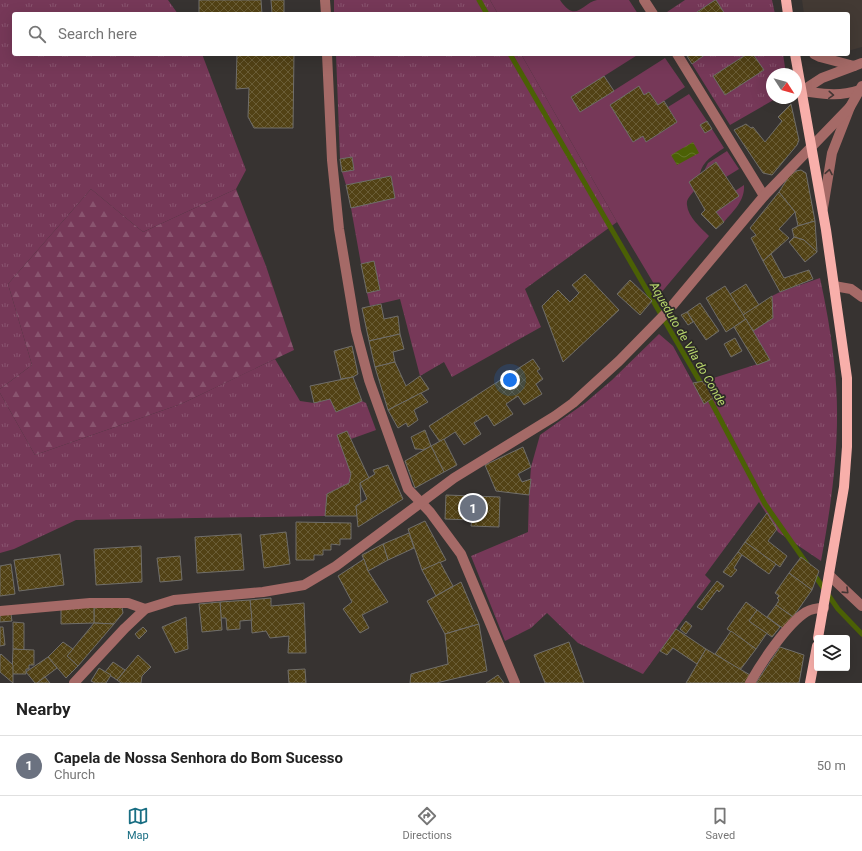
<!DOCTYPE html>
<style>
body{margin:0;font-family:Roboto,sans-serif;background:#f6f6f6;color:#222}
.controls{position:absolute;right:12px;bottom:12px;display:grid;overflow:hidden;border-radius:4px;box-shadow:0 4px 16px #0002}
.controls button{width:36px;height:36px;display:grid;place-items:center;padding:0;border:0;border-bottom:1px solid #e0e0e0;background:#fff;color:#222;font:20px sans-serif}
.compass{position:absolute;left:766px;top:68px;width:36px;height:36px;border-radius:50%;background:#fff;box-shadow:0 4px 16px #0002;rotate:126deg}
.you{position:absolute;left:510px;top:380px;width:14px;height:14px;margin:-10px;border:3px solid #fff;border-radius:50%;background:#1a73e8;box-shadow:0 0 0 6px #1a73e833}
.badge{display:grid;place-items:center;width:26px;height:26px;border-radius:50%;background:#196e83;color:#fff;font-size:13px;font-weight:700}
.pin{position:absolute;translate:-50% -50%;border:2px solid #fff;box-shadow:0 1px 4px #0006}
.list{margin:0;padding:0;list-style:none}
h2{display:flex;justify-content:space-between;align-items:center;height:52px;margin:0;padding:0 16px;font-size:17px}
h2 small{font-size:13px;font-weight:400;color:#767676}
.list li{display:grid;grid-template-columns:26px 1fr auto;gap:12px;align-items:center;box-sizing:border-box;height:60px;padding:0 16px;border-top:1px solid #e0e0e0}
.list b{display:block;font-size:15px;white-space:nowrap}
.list p{margin:0;font-size:13px;white-space:nowrap;color:#767676}
.list em{font-size:13px;font-style:normal;color:#767676}
.icon{flex:none;width:22px;height:22px;fill:none;stroke:currentColor;stroke-width:2;stroke-linecap:round;stroke-linejoin:round}
.map{position:relative;flex:none;width:862px;height:683px;overflow:hidden}
.search{position:absolute;background:#fff;box-shadow:0 4px 16px #0002;left:12px;right:12px;top:12px;height:44px;display:flex;align-items:center;gap:10px;box-sizing:border-box;padding:0 14px;border-radius:4px;color:#767676;font-size:15px}
.sheet{height:112px;background:#fff}
nav{display:flex;justify-content:space-around;align-items:center;box-sizing:border-box;height:56px;border-top:1px solid #e0e0e0;background:#fff;font-size:11px;color:#767676}
nav a{display:grid;justify-items:center;gap:2px}
nav .on{color:#196e83}
.map>svg:first-child{display:block}
</style>
<div class="map">
<svg width="862" height="683" viewBox="0 0 862 683">
<defs>
<pattern id="grass-tufts" width="24" height="20" patternUnits="userSpaceOnUse"><rect width="24" height="20" fill="#763858"/><path d="M3 7l-1-3M5 7V3M7 7l1-3M15 17l-1-3M17 17v-4M19 17l1-3" fill="none" stroke="#89546f"/></pattern>
<pattern id="forest-firs" width="22" height="20" patternUnits="userSpaceOnUse"><rect width="22" height="20" fill="#763858"/><path d="M5 1l3.5 6h-7zM16 11l3.5 6h-7z" fill="#89546f"/></pattern>
<pattern id="water-waves" width="16" height="10" patternUnits="userSpaceOnUse"><rect width="16" height="10" fill="#4b6005"/><path d="M0 5q4-4 8 0t8 0" fill="none" stroke="#647629"/></pattern>
<pattern id="building-cross-hatch" width="8" height="8" patternUnits="userSpaceOnUse"><rect width="8" height="8" fill="#524215"/><path d="M0 0l8 8M0 8l8-8" fill="none" stroke="#6a5d36"/></pattern>
</defs>
<rect width="100%" height="100%" fill="#373331"/>
<!-- built -->
<polygon fill="#433a34" points="802,0 862,0 862,47 848,51 848,14 804,14"/>
<!-- grass -->
<g fill="url(#grass-tufts)">
<polygon points="0,0 168,0 178,14 14,14 14,54 202,54 246,170 236,189 143,232 91,189 8,284 32,365 0,389"/>
<polygon points="334,0 490,0 498,14 334,14"/>
<polygon points="685,0 715,0 694,14 664,14"/>
<polygon points="716,0 772,0 775,14 725,14"/>
<polygon points="336,54 521,54 617,222 525,289 541,327 452,377 444,362 420,376 400,299 370,306 367,293 380,290 374,261 361,264 351,208 395,197 391,176 346,185 342,172 354,170 352,157 340,159"/>
<polygon points="706,54 747,54 713,76 725,95 763,70 753,54 783,54 786,74 772,74 772,98 777,98 730,125 692,64"/>
<path d="M820,278C826,306 831,333 834,362C842,428 833,496 821,561L778,532L759,502L705,575L711,581L643,674L578,643L547,613L531,628L505,641L471,556L528,532L529,495L531,467L540,435L585,403L612,380L659,334L673,346L704,403L713,398L704,381L770,360L753,331L773,318L772,296L780,292Z"/>
<polygon points="275,359 300,401 314,403 330,399 336,412 362,401 366,403 376,430 351,439 347,431 338,435 351,474 349,483 327,494 325,516 76,520 14,549 0,553 0,393 35,455 181,404"/>
</g>
<!-- forest -->
<polygon fill="url(#forest-firs)" points="91,189 143,232 236,189 266,266 294,350 181,404 35,455 0,393 0,389 32,365 8,284"/>
<!-- garden -->
<g fill="#763858">
<path d="M490,0H560C576,24 582,3 597,0C606,0 620,0 629,0L638,14H498Z"/>
<path d="M521,54H639L571,97L580,112L665,58L685,87L658,105L649,92L644,95L639,87L610,105L633,142L643,136L646,142L677,122L668,107L689,94L707,121L701,125L712,129L724,148C714,155 702,161 700,174L689,182L694,191C691,195 686,199 687,205C688,217 701,228 709,236L660,294L617,222Z"/>
<polygon points="727,151 739,169 726,177 715,162 704,171 708,163"/>
<path d="M744,185C745,201 734,210 724,222L716,212L738,196L735,191Z"/>
</g>
<!-- water -->
<polygon fill="url(#water-waves)" points="693,142 699,153 677,165 671,155"/>
<g fill="none" stroke-linecap="round" stroke-linejoin="round">
<!-- stream -->
<g stroke="#4b6005" stroke-width="5">
<polyline points="479,0 487,14"/>
<polyline points="510,54 703,387"/>
<polyline points="707,394 765,504 807,564"/>
<polyline points="813,573 838,609 862,634"/>
</g>
</g>
<!-- building -->
<g fill="url(#building-cross-hatch)" stroke="#706e6a">
<polygon points="199,0 261,0 262,14 199,14"/>
<polygon points="271,0 284,0 284,13 272,13"/>
<polygon points="716,0 725,14 694,14 715,0"/>
<polygon points="237,54 294,54 293,128 254,128 248,117 249,88 236,89"/>
<polygon points="690,54 706,54 692,64 687,56"/>
<polygon points="747,54 753,54 764,70 725,95 713,76"/>
<polygon points="604,76 614,91 580,112 571,97"/>
<polygon points="639,86 644,95 649,92 658,105 664,101 677,122 646,142 643,136 633,142 610,105"/>
<polygon points="791,104 799,140 797,145 772,175 763,173 734,130 746,124 751,128 753,127 765,142 782,121 778,117"/>
<polygon points="707,121 712,129 705,133 700,125"/>
<polygon points="352,157 354,170 342,172 340,159"/>
<polygon points="716,162 739,196 716,212 724,222 716,229 701,214 705,210 689,182"/>
<polygon points="801,170 806,173 815,221 798,226 795,212 779,192 789,176 796,171"/>
<polygon points="391,176 395,198 351,208 346,185"/>
<polygon points="779,192 795,212 779,229 789,238 763,261 751,238 756,235 750,228"/>
<polygon points="815,221 817,252 804,240 794,237 792,229 798,226"/>
<polygon points="794,237 804,240 817,252 805,262 789,242"/>
<polygon points="771,254 784,278 809,270 813,279 780,292 763,261"/>
<polygon points="374,261 380,290 367,293 361,264"/>
<polygon points="585,274 619,310 563,362 542,306 558,290 570,302 579,293 572,285"/>
<polygon points="630,280 652,301 640,315 617,294"/>
<polygon points="746,284 759,305 743,315 730,294"/>
<polygon points="725,286 746,319 726,332 706,298"/>
<polygon points="772,296 773,318 753,331 743,315"/>
<polygon points="700,303 719,331 706,340 687,312"/>
<polygon points="381,304 384,319 398,316 400,334 369,341 362,308"/>
<polygon points="687,312 693,322 688,325 681,315"/>
<polygon points="746,319 753,331 770,360 757,365 734,327"/>
<polygon points="400,334 404,349 393,352 395,362 375,367 369,341"/>
<polygon points="735,338 742,351 731,357 724,344"/>
<polygon points="352,346 358,374 353,377 341,379 334,351"/>
<polygon points="533,359 540,369 537,371 543,379 536,384 542,394 524,405 518,396 506,404 513,414 494,426 487,415 474,423 481,434 464,445 455,432 440,442 429,426"/>
<polygon points="395,362 406,386 420,376 429,389 388,410 375,367"/>
<polygon points="353,377 362,401 336,412 330,399 314,403 310,386"/>
<polygon points="704,381 713,398 704,404 693,383"/>
<polygon points="421,393 428,402 414,410 418,420 408,427 406,423 398,428 388,410"/>
<polygon points="425,430 431,446 423,450 420,449 415,449 411,437"/>
<polygon points="347,431 369,478 360,483 361,503 356,506 357,516 325,516 327,494 349,483 351,474 337,435"/>
<polygon points="444,439 457,465 444,472 431,446"/>
<polygon points="431,446 444,472 415,488 405,461"/>
<polygon points="523,447 531,467 518,474 522,482 531,479 529,495 496,491 485,465"/>
<polygon points="388,465 403,499 358,527 356,506 367,499 360,483 375,474 373,470"/>
<polygon points="446,495 500,497 499,527 471,526 472,520 445,519"/>
<polygon points="767,513 777,529 768,541 787,556 780,567 745,542"/>
<polygon points="425,521 446,560 422,570 408,529"/>
<polygon points="296,522 351,523 351,539 340,539 340,545 331,544 331,550 323,550 323,555 314,555 314,560 296,560"/>
<polygon points="286,532 290,564 264,568 260,535"/>
<polygon points="409,533 414,548 388,560 383,544"/>
<polygon points="241,534 244,570 197,573 195,537"/>
<polygon points="745,542 776,564 769,574 738,552"/>
<polygon points="383,544 388,560 368,571 362,555"/>
<polygon points="141,546 142,582 96,585 94,549"/>
<polygon points="738,552 742,555 734,568 737,570 731,577 723,572"/>
<polygon points="60,554 64,585 19,591 14,560"/>
<polygon points="180,556 182,580 160,582 157,558"/>
<polygon points="801,557 819,571 812,590 789,573"/>
<polygon points="364,559 368,571 388,602 362,615 369,628 360,633 343,609 352,602 338,576"/>
<polygon points="440,562 453,586 436,596 422,570"/>
<polygon points="11,564 15,594 0,596 0,566"/>
<polygon points="789,573 812,590 793,617 776,605 779,600 777,598 779,596 775,593"/>
<polygon points="717,581 724,586 719,592 717,590 702,610 697,607"/>
<polygon points="461,582 479,624 445,634 427,601"/>
<polygon points="271,598 271,606 304,603 306,653 288,653 289,636 270,638 266,631 252,633 250,600"/>
<polygon points="250,600 252,620 240,621 240,629 227,630 226,618 221,618 220,602"/>
<polygon points="220,602 222,630 202,632 199,604"/>
<polygon points="746,602 757,610 749,621 767,633 756,649 727,629"/>
<polygon points="776,605 793,617 784,629 767,617"/>
<polygon points="94,607 122,607 123,613 114,624 94,623"/>
<polygon points="94,607 94,623 61,624 61,608"/>
<polygon points="757,610 780,627 772,637 749,621"/>
<polygon points="11,614 12,621 0,622 0,615"/>
<polygon points="186,617 188,649 175,653 162,627"/>
<polygon points="686,621 692,626 686,634 680,629"/>
<polygon points="13,622 24,623 24,650 13,649"/>
<polygon points="94,623 114,624 78,666 67,656"/>
<polygon points="479,624 487,671 436,683 410,683 411,674 448,664 445,634"/>
<polygon points="0,627 3,627 5,645 0,646"/>
<polygon points="143,627 147,631 139,639 135,634"/>
<polygon points="676,629 706,649 697,664 673,648 667,655 660,651"/>
<polygon points="731,631 756,649 740,670 715,654"/>
<polygon points="63,642 73,649 67,656 78,666 66,678 48,657"/>
<polygon points="569,642 584,683 545,683 534,655"/>
<polygon points="780,647 804,655 799,683 756,683"/>
<polygon points="13,649 34,650 34,665 29,665 29,669 26,669 26,674 12,674"/>
<polygon points="706,649 750,675 745,683 686,683"/>
<polygon points="1,654 13,665 13,683 0,672 0,655"/>
<polygon points="138,655 151,667 142,676 141,683 121,683 117,680"/>
<polygon points="48,657 57,668 37,683 35,683 26,672"/>
<polygon points="113,662 125,670 117,680 105,672"/>
<polygon points="99,668 111,675 106,683 95,683 91,681"/>
<polygon points="305,669 306,683 289,683 288,670"/>
<polygon points="498,675 504,683 486,683"/>
<polygon points="45,677 50,683 37,683"/>
</g>
<g fill="none" stroke-linecap="round" stroke-linejoin="round">
<!-- minor -->
<g stroke="#a56a67" stroke-width="10">
<polyline points="325,0 326,14"/>
<polyline points="644,0 653,14"/>
<polyline points="327,54 332,160 339,229 356,331 369,380 408,489 430,512 461,554 515,683"/>
<polyline points="677,54 764,196"/>
<polyline points="814,54 820,57 854,66 862,63"/>
<path d="M802,91C825,94 837,97 860,90"/>
<polyline points="802,91 822,78 854,66"/>
<polyline points="823,208 832,153 850,107 862,86"/>
<polyline points="834,286 851,289 862,297"/>
<polyline points="829,575 862,606"/>
<polyline points="0,611 90,603 128,603 145,609"/>
<polyline points="74,683 125,628 145,609 174,600 263,592 304,585 336,566 454,478 555,416 573,403 619,361 667,312 764,196 850,107"/>
<path d="M750,683C761,663 787,624 806,612C811,609 818,608 824,608"/>
</g>
<!-- major -->
<g stroke="#f8afaa" stroke-width="10">
<polyline points="786,0 788,14"/>
<polyline points="795,54 826,230 847,378 847,447 844,487 818,638"/>
<polyline points="810,683 817,646"/>
</g>
</g>
<!-- one-way arrows -->
<defs><path id="oneway-chevron" d="M-2-3.5L2.5 0L-2 3.5" fill="none" stroke-width="1.6" stroke-linecap="round" stroke-linejoin="round"/></defs>
<g stroke="#443634">
<use href="#oneway-chevron" transform="translate(831 95) rotate(4)"/>
<use href="#oneway-chevron" transform="translate(829 172) rotate(-80)"/>
<use href="#oneway-chevron" transform="translate(846 591) rotate(44)"/>
</g>
<g text-anchor="middle" dominant-baseline="central" stroke-width="3.5" stroke-linejoin="round" paint-order="stroke">
<!-- water labels -->
<g font-size="12" font-style="italic" fill="#b8d86c" stroke="#2c2927">
<text transform="translate(688 344) rotate(60)">Aqueduto de Vila do Conde</text>
</g>
</g>
</svg>
<div class="controls">
<button><svg class="icon" aria-label="layers" viewBox="0 0 24 24"><path d="M12 4l9 5-9 5-9-5zM3 14l9 5 9-5"/></svg></button>
</div>
<svg class="compass" viewBox="-18 -18 36 36"><path d="M0-13l5 13h-10z" fill="#e53935"/><path d="M0 13l5-13h-10z" fill="#767676"/></svg>
<div class="you"></div>
<div class="pin badge" style="left:473px;top:508px;background:#6b7280">1</div>
<div class="search"><svg class="icon" aria-label="search" viewBox="0 0 24 24"><circle cx="10" cy="10" r="6"/><path d="M15 15l6 6"/></svg>Search here</div>
</div>
<section class="sheet">
<h2>Nearby<small></small></h2>
<ul class="list">
<li><span class="badge" style="background:#6b7280">1</span><div><b>Capela de Nossa Senhora do Bom Sucesso</b><p>Church</p></div><em>50 m</em></li>
</ul>
</section>
<nav>
<a class="on"><svg class="icon" aria-label="map" viewBox="0 0 24 24"><path d="M3 6l6-2 6 2 6-2v14l-6 2-6-2-6 2zM9 4v14M15 6v14"/></svg>Map</a>
<a><svg class="icon" aria-label="directions" viewBox="0 0 24 24"><path d="M12 3l9 9-9 9-9-9zM9 14v-3h6M13 9l2 2-2 2"/></svg>Directions</a>
<a><svg class="icon" aria-label="saved" viewBox="0 0 24 24"><path d="M7 4h10v16l-5-4-5 4z"/></svg>Saved</a>
</nav>
